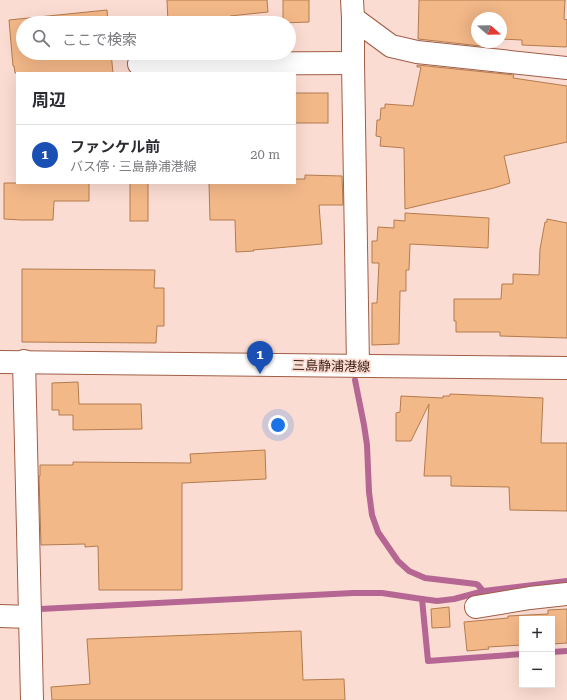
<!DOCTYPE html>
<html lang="ja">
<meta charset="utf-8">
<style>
body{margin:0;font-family:"Roboto Serif","Noto Sans JP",serif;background:#f7f7f7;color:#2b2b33}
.controls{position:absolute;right:12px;bottom:12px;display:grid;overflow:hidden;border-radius:0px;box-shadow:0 4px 16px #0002}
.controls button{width:36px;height:36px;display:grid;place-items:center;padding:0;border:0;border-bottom:1px solid #e1e1e2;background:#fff;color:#2b2b33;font:20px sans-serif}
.compass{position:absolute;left:471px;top:12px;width:36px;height:36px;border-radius:50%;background:#fff;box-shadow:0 4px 16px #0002;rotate:110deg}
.you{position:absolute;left:278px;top:425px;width:14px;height:14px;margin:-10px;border:3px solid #fff;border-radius:50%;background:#1a73e8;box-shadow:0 0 0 6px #1a73e833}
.badge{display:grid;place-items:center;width:26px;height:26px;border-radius:50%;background:#ea580c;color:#fff;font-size:13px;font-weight:700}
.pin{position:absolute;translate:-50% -33px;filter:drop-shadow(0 1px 2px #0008)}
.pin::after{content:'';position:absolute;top:21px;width:14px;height:12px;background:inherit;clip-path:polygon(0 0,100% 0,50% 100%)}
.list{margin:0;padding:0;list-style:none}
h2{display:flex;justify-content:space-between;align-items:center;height:52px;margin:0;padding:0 16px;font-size:17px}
h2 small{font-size:13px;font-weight:400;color:#7c7c81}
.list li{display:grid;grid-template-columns:26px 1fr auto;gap:12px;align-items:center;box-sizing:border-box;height:60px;padding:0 16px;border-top:1px solid #e1e1e2}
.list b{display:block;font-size:15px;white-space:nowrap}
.list p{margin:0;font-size:13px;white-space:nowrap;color:#7c7c81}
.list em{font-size:13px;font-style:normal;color:#7c7c81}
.icon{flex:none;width:22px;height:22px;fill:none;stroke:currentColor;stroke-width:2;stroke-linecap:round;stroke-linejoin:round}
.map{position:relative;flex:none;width:567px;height:700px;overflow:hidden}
.search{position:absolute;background:#fff;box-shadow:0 4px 16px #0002;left:16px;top:16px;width:280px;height:44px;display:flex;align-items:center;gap:10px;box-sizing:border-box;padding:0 14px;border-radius:22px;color:#7c7c81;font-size:15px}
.panel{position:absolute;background:#fff;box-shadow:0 4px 16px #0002;left:16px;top:72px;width:280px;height:112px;border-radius:0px}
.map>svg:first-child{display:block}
</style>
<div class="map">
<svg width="567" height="700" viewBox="0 0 567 700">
<rect width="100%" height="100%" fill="#fbdcd2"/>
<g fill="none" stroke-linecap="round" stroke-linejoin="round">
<!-- stream -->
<g stroke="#b56693" stroke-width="6">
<polyline points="355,380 364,425 367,445 369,492 372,515 378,532 398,561 409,571 425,578 476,584 478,585 483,591"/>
<polyline points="422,599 428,661 522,654"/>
<polyline points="40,609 353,593 382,593 422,599 437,601 454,599 484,591 567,581"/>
<polyline points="552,652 567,651"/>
</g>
</g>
<!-- building -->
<g fill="#f3b888" stroke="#b37c4e">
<polygon points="167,0 267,0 268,12 230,16 231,23 168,23"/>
<polygon points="283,0 309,0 309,22 283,23"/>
<polygon points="419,0 565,0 564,19 567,20 567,46 566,46 566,47 522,45 522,40 501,39 501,18 477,18 477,42 481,42 481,46 418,39"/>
<polygon points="107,10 108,23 23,23 23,53 111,53 113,73 15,73 14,66 13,66 9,20"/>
<polygon points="417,65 514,75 513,78 567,86 567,142 504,156 510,183 494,188 405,209 404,148 380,146 381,137 376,136 377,120 380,120 381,108 385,108 385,104 413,106 421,67 417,67"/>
<rect x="295" y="93" width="33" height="30"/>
<polygon points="305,175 342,176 343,205 319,205 322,244 253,250 254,251 236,252 235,220 210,220 209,183 295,183 295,179 305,179"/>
<polygon points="4,183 89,183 89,201 54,201 53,220 21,220 4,219"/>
<rect x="130" y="183" width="18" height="38"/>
<polygon points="405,213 489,218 488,248 410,244 409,270 406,270 406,291 400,291 399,344 372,345 372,303 377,303 379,263 372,263 372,241 377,241 378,227 394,228 394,220 405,221"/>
<polygon points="547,219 567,223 567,338 500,336 500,332 456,332 456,321 454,321 454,299 501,299 502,284 513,284 513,274 539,275 540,249 545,222 547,222"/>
<polygon points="22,269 155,270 154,288 164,288 164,326 157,326 156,343 22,342"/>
<polygon points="78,382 79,404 141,404 142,429 73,430 73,415 59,415 59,410 52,410 52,383"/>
<polygon points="450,394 543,398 541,443 567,443 567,511 510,510 509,487 451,486 451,476 424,476 429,404 411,441 396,441 396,413 400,412 401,396 443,398 443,396 450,396"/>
<polygon points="265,450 266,479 182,483 182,590 99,590 98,546 85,547 85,544 41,545 39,476 40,476 40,465 73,465 73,462 191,463 190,454"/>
<polygon points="449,607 450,627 432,628 431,609"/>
<polygon points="567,609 567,643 552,644 552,619 522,619 522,645 488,647 489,649 467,651 464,622 508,618 508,616 548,614 548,610"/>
<polygon points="301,631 303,680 344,679 345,700 52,700 51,687 90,684 87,639"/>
</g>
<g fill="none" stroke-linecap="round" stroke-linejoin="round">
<defs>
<g id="minor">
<polyline points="352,0 353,18 353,63 358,366"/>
<polyline points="353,18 391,46 417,52 567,68"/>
<polyline points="139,64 353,63"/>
<polyline points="24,361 32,700"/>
<polyline points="476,607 530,598 567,594"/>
<polyline points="0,616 30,617"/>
</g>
<polyline id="major" points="0,362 567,368"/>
</defs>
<!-- minor casing -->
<use href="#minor" stroke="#a05e47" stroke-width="24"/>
<!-- major casing -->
<use href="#major" stroke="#a05e47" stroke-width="24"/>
<!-- minor -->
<use href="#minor" stroke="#fff" stroke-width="22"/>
<!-- major -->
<use href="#major" stroke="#fff" stroke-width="22"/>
</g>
<g text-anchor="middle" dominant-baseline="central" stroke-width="3.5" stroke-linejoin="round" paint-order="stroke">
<!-- street labels -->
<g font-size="13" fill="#391d13" stroke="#fbdcd2">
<text transform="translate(331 366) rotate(1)">三島静浦港線</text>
</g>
</g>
</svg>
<div class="controls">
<button>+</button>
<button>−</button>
</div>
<svg class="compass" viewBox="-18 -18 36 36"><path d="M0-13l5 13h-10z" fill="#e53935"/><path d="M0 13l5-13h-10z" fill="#7c7c81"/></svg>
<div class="you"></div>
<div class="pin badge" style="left:260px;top:374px;background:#1a4fb4">1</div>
<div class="search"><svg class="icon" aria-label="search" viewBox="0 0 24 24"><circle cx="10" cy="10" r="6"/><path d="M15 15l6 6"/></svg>ここで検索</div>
<section class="panel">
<h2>周辺<small></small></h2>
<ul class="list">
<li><span class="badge" style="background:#1a4fb4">1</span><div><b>ファンケル前</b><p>バス停 · 三島静浦港線</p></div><em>20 m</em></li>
</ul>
</section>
</div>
